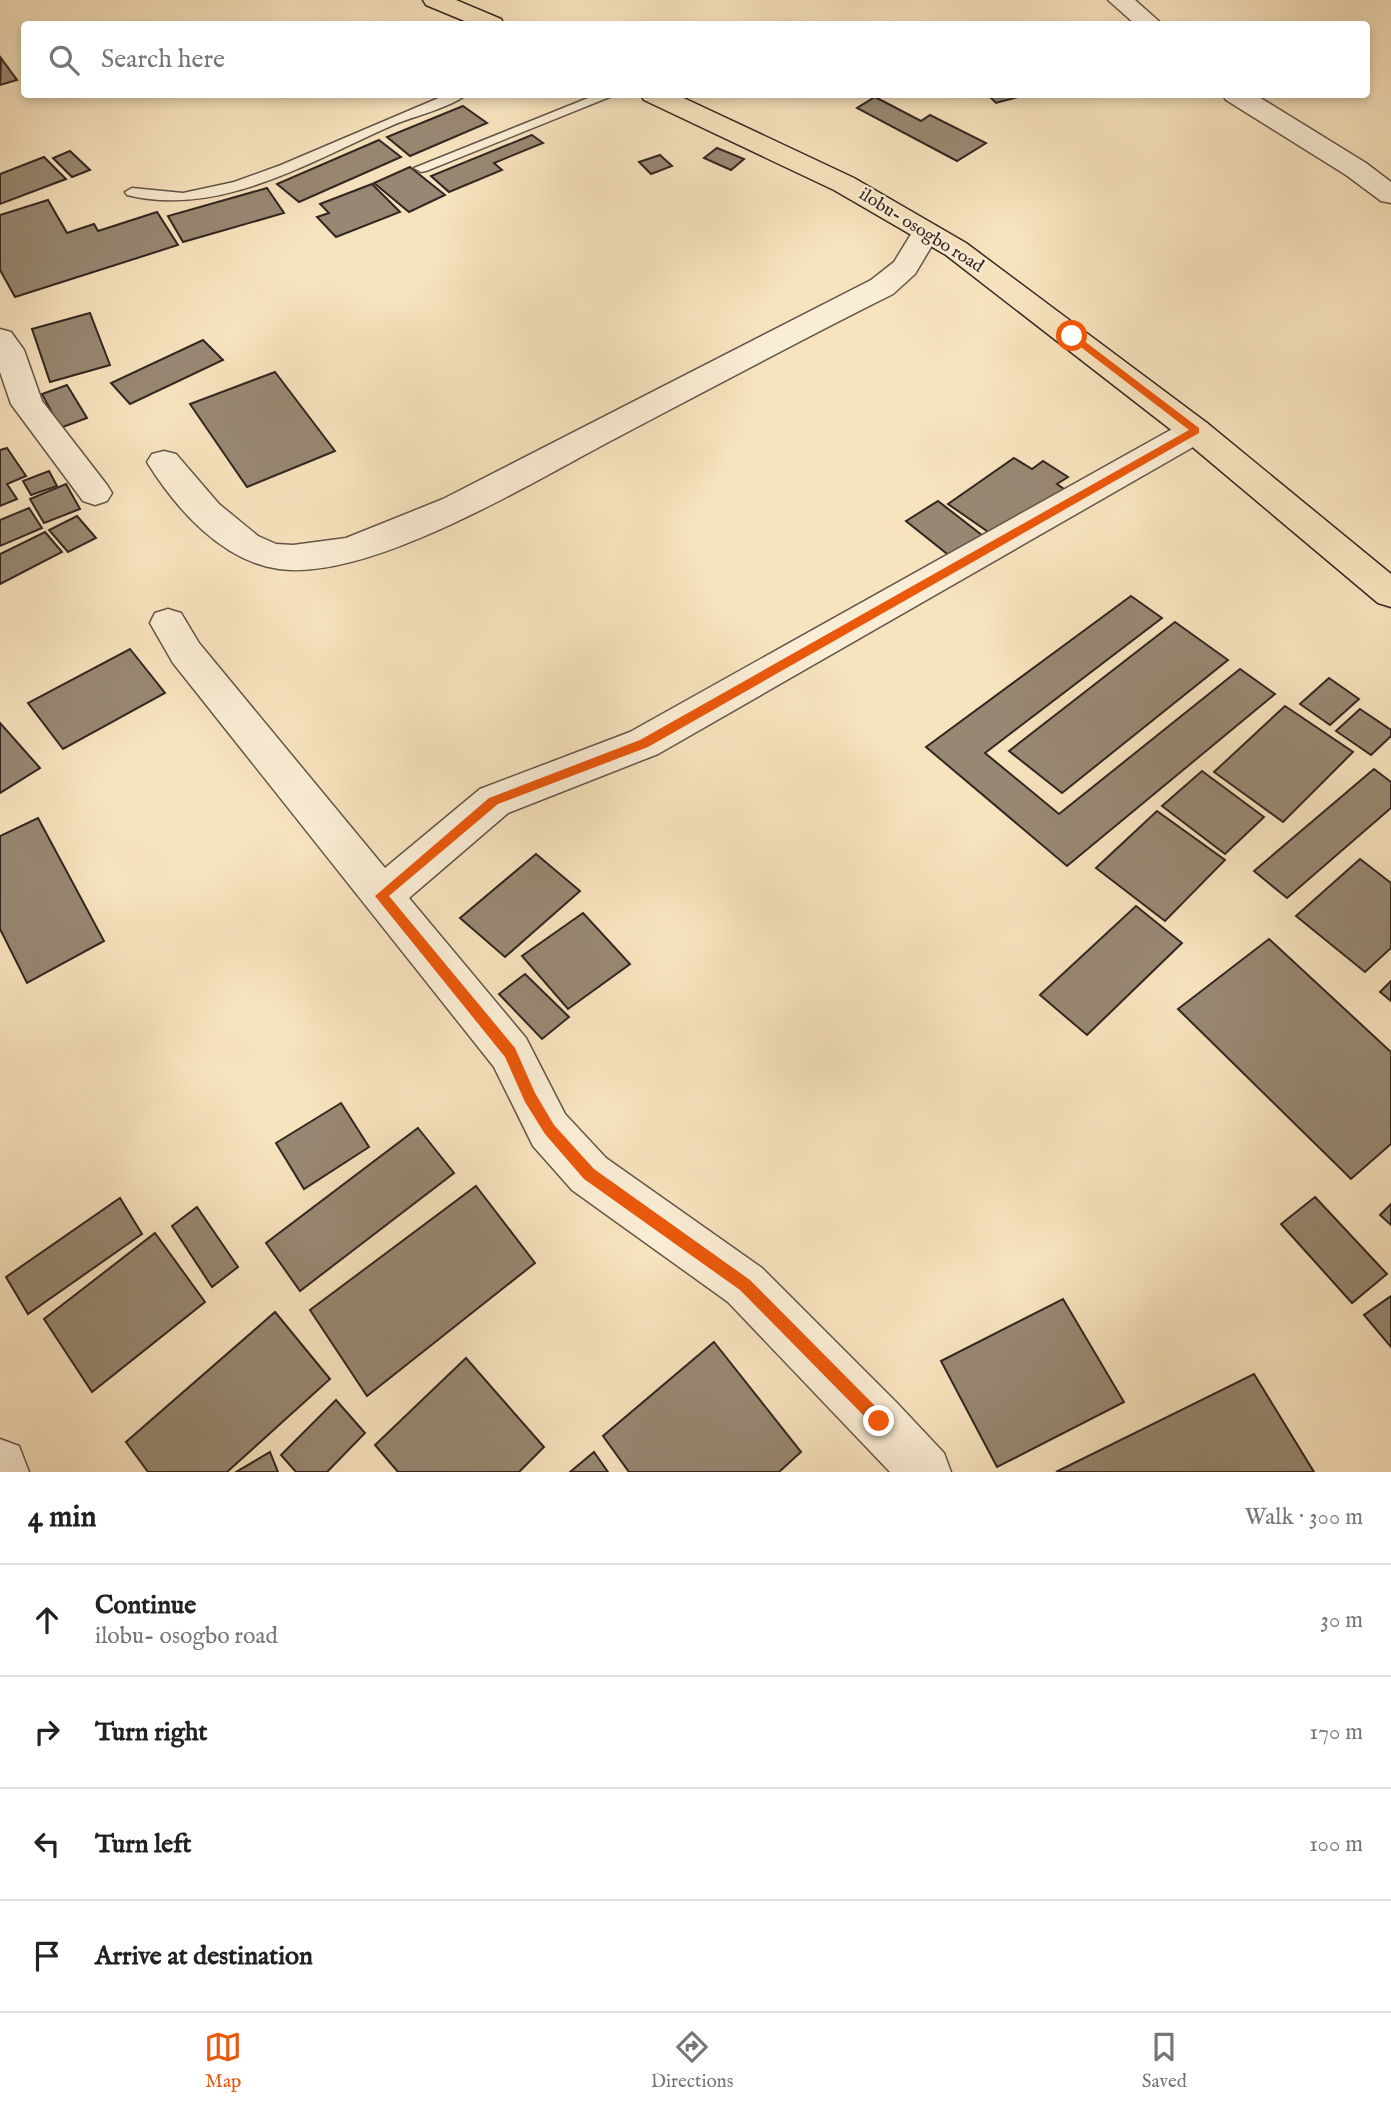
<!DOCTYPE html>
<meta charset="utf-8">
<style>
body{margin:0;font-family:"IM FELL English",serif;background:#f6f6f6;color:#222}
.stop{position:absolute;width:21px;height:21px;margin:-16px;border:5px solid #ea580c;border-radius:50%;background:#fff}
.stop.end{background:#ea580c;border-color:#fff;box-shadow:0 2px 7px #0008}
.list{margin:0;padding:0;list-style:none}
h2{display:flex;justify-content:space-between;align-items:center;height:91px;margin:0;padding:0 28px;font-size:30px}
h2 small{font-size:23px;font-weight:400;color:#767676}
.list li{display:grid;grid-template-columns:46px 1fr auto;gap:21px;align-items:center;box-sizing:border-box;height:112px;padding:0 28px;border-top:2px solid #e0e0e0}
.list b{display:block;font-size:26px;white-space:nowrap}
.list p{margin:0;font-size:23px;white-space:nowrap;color:#767676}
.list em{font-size:23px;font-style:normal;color:#767676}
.icon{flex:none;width:38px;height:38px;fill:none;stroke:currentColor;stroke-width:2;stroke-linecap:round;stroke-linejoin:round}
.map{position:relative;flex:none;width:1391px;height:1472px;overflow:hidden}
.search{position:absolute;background:#fff;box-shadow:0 4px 10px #0003;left:21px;right:21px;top:21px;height:77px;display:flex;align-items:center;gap:18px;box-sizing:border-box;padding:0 24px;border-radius:7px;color:#767676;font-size:26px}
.sheet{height:539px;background:#fff}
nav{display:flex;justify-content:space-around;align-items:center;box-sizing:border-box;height:98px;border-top:2px solid #e0e0e0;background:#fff;font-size:19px;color:#767676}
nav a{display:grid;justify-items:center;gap:4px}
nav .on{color:#ea580c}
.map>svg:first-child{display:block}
</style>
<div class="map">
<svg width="1391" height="1472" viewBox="0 0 1391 1472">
<rect width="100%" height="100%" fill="#f7e3be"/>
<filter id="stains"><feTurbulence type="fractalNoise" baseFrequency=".00286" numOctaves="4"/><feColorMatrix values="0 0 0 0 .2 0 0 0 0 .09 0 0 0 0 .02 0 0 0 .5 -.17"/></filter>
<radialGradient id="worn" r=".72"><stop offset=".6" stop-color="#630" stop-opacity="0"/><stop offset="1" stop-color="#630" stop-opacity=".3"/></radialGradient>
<!-- building -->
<g fill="#988873" stroke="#322621" stroke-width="2">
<polygon points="1,58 17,80 0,85"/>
<polygon points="987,94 1029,94 996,103"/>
<polygon points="875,97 921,121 930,115 986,143 957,161 857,108"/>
<polygon points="463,106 487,123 410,156 387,137"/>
<polygon points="532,135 543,143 494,163 502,170 449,192 431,176"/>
<polygon points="379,140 401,157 299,202 277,184"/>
<polygon points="717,148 744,159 731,170 704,158"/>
<polygon points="70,151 90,170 72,177 53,158"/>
<polygon points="660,155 672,166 651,174 639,162"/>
<polygon points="44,157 66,179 0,204 0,174"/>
<polygon points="410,167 445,195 409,212 374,183"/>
<polygon points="372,184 400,212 336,237 317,217 329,213 320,204"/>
<polygon points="267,188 284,213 183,242 168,216"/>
<polygon points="48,200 67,233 94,224 98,231 157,212 178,245 15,297 0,270 0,215"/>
<polygon points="90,313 110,365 50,382 32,329"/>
<polygon points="203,340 223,360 130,404 111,383"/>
<polygon points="275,372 335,451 247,487 190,404"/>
<polygon points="67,385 87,418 60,428 42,394"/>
<polygon points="7,448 26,476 7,484 17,499 0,506 0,450"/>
<polygon points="1014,458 1032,469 1043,461 1068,477 1057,484 1064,489 997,538 948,504"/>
<polygon points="49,471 57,486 31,495 23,481"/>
<polygon points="66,484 80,509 44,523 30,499"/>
<polygon points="938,501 983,536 951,557 906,521"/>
<polygon points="29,508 42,528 0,546 0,520"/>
<polygon points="77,516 96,538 68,552 49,530"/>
<polygon points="45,532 62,552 0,584 0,554"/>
<polygon points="1131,596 1162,618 985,753 1059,814 1240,669 1275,694 1067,866 926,747"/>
<polygon points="1175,622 1228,660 1062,793 1009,751"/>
<polygon points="130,649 165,693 63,749 28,703"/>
<polygon points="1329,678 1359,699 1330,725 1300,704"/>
<polygon points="1285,706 1353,752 1283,822 1214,772"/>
<polygon points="1360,709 1391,730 1391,736 1371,755 1336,731"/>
<polygon points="0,723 40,768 0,793"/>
<polygon points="1374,769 1391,782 1391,808 1287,898 1254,871"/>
<polygon points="1202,771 1264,817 1225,854 1162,806"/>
<polygon points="1157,811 1225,860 1165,921 1096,868"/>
<polygon points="38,818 104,941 27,983 0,929 0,836"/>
<polygon points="536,854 580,891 505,957 460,918"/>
<polygon points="1360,859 1391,883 1391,948 1365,972 1296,916"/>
<polygon points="1136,906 1182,943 1087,1035 1040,995"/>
<polygon points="583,913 630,964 568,1009 522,956"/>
<polygon points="1269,939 1391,1052 1391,1144 1351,1179 1178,1009"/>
<polygon points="525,974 569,1017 542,1039 499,994"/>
<polygon points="1391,981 1391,1001 1380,992"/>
<polygon points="341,1103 369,1147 304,1189 276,1143"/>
<polygon points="418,1128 454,1173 300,1291 266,1243"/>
<polygon points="476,1186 535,1263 367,1396 310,1310"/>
<polygon points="1315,1197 1387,1274 1352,1303 1281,1224"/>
<polygon points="120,1198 142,1234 28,1314 6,1277"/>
<polygon points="1391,1204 1391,1225 1380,1215"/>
<polygon points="197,1207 238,1267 212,1287 172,1226"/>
<polygon points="155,1233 205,1302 92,1392 44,1319"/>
<polygon points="1391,1296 1391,1347 1364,1315"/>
<polygon points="1063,1299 1124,1402 997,1467 941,1361"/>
<polygon points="275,1312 330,1379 227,1472 148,1472 126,1442"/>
<polygon points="714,1342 801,1452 779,1472 629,1472 603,1436"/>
<polygon points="466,1358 544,1447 519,1472 398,1472 375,1445"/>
<polygon points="1254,1374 1314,1472 1056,1472"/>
<polygon points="336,1400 365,1433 327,1472 296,1472 281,1455"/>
<polygon points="270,1452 278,1472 236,1472"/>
<polygon points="594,1452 608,1472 570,1472"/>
</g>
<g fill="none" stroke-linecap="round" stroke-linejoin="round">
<defs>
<g id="lane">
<path d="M448,94H467C450,108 414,116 393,125C311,161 220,218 127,195L125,192L132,188L183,193L234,182L281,165Z"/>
<polygon points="598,94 617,94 426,171 421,172 414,168"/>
</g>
<g id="street">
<polygon points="1108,0 1135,0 1162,24 1135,24"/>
<polygon points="1222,94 1254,94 1366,163 1391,182 1391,203 1381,201 1346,175 1226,100"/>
<path d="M926,223L936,226L940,232L915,274L893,294C801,340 711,388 620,436C537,479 371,582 279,569C222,561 176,509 147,462L152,454L164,451L176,454L219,504L258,536L276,544L293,545L346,538L443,499L871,280L894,262L916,226Z"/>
<polygon points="0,329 11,332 24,350 42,401 107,485 112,493 107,501 95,505 83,501 11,404 0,372"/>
<polygon points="1195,420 1207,423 1211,431 1207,439 658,754 508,813 409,898 526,1038 565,1114 606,1158 762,1268 897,1403 944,1453 951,1472 890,1472 728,1302 572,1190 533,1146 494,1067 173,663 150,623 155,613 168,609 181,613 199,643 385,868 480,789 630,732 1183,423"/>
<polygon points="0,1439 19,1446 29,1472 0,1472"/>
</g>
<g id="primary">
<polygon points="423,0 456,0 501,19 504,24 472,24 426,5"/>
<polygon points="640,94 675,94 854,178 966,243 1207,423 1391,574 1391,607 1378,603 1183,439 946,255 834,190 644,100"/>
</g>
</defs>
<!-- lane casing -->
<use href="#lane" stroke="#635548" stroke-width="3"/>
<!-- street casing -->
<use href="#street" stroke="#635548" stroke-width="3"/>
<!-- primary casing -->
<use href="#primary" stroke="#322621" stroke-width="3"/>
<!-- lane -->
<use href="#lane" fill="#faedd5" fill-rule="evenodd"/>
<!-- street -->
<use href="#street" fill="#faedd5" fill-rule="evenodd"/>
<!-- primary -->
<use href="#primary" fill="#f7e3be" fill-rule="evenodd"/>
</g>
<!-- route -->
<polygon fill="#ea580c" points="1069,334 1075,334 1199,428 1199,433 648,747 498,804 389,896 515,1048 535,1093 554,1125 594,1169 750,1280 884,1415 887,1421 884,1426 879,1428 874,1426 740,1290 584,1179 545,1134 525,1102 505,1057 375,896 489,798 640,740 1189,430 1069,338"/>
<g text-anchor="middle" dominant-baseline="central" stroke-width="5" stroke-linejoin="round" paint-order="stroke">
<!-- far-street labels -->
<g font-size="18" fill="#322621" stroke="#faedd5">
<text transform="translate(921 231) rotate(32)">ilobu- osogbo road</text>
</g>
</g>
<rect width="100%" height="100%" filter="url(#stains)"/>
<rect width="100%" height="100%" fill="url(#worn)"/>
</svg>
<div class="stop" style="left:1072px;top:336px"></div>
<div class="stop end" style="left:879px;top:1421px"></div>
<div class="search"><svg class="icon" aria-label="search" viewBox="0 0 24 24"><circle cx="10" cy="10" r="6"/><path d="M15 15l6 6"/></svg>Search here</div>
</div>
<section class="sheet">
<h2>4 min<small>Walk · 300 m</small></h2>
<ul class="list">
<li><svg class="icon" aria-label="ahead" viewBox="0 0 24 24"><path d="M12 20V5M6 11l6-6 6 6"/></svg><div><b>Continue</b><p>ilobu- osogbo road</p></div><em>30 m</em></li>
<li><svg class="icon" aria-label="right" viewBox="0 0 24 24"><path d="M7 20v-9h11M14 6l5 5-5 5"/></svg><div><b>Turn right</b></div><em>170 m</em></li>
<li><svg class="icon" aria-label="left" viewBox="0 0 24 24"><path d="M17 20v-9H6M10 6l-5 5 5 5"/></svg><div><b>Turn left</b></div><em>100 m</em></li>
<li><svg class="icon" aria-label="arrive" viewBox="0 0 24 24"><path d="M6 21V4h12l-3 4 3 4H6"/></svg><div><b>Arrive at destination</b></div></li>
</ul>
</section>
<nav>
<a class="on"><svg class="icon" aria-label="map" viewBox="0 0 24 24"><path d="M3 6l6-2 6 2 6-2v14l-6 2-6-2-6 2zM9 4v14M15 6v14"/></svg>Map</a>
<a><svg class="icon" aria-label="directions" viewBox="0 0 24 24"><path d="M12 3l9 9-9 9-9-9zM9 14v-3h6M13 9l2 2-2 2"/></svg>Directions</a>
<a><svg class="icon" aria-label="saved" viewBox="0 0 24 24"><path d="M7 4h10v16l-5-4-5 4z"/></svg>Saved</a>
</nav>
